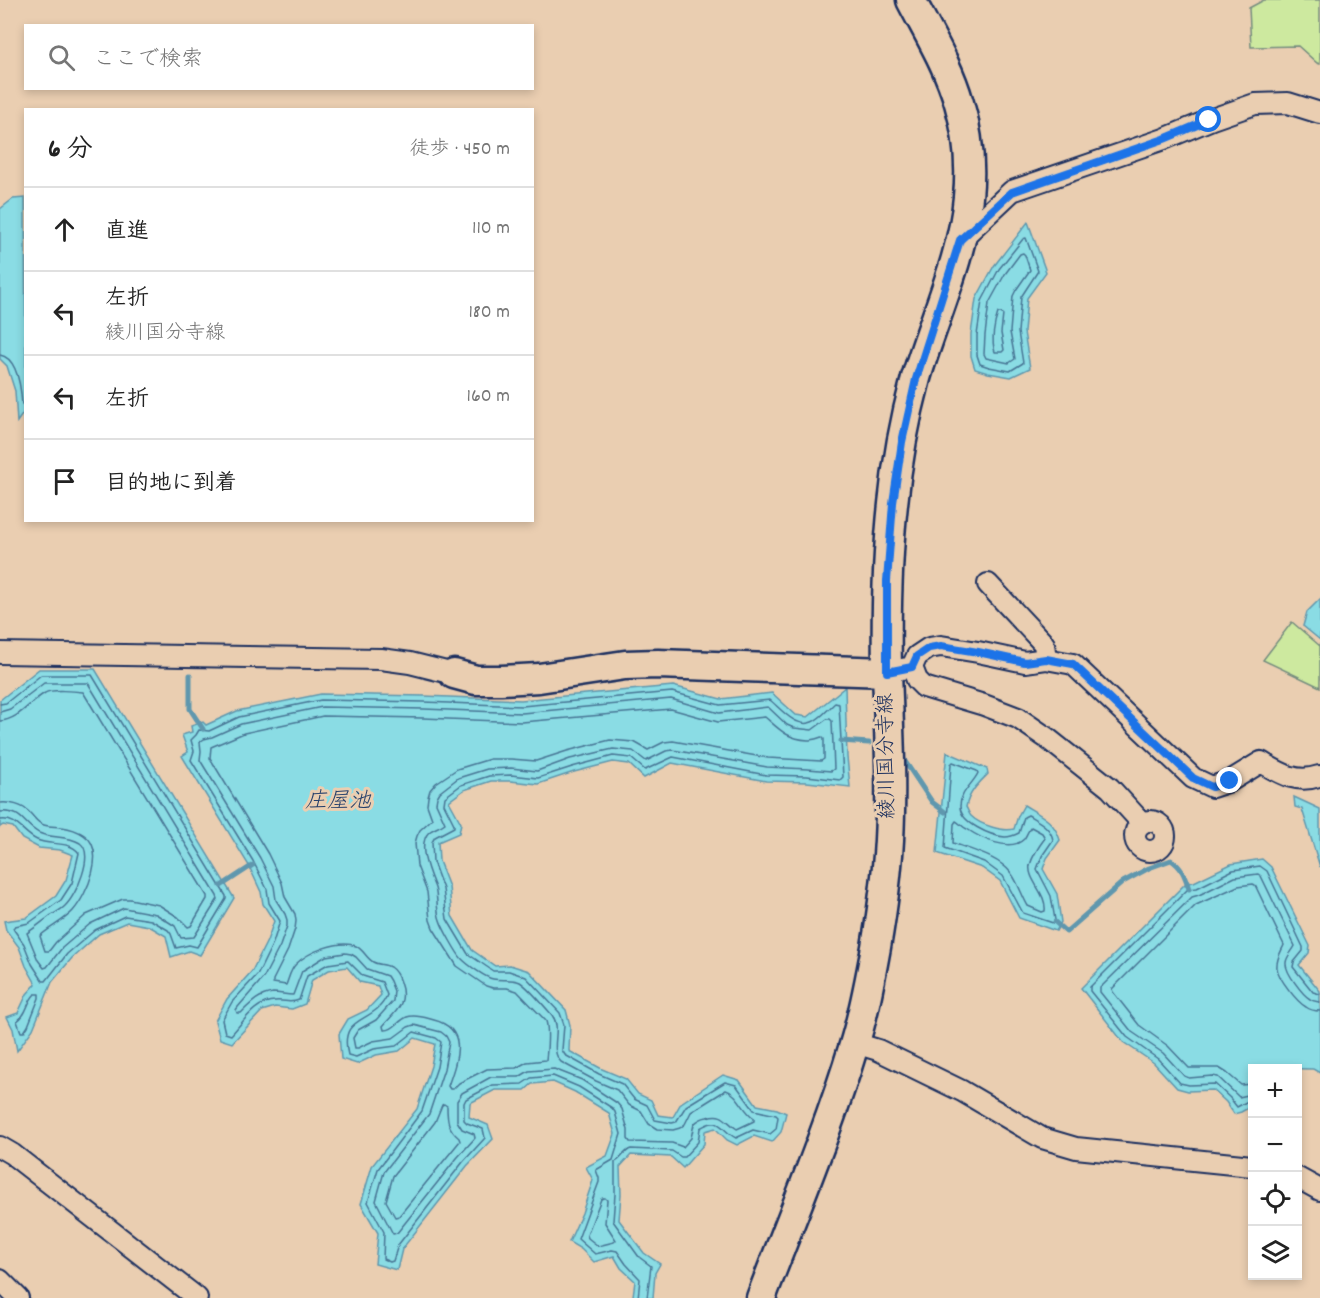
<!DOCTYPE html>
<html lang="ja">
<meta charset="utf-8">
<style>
body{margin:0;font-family:Dekko,"Klee One",sans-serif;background:#f2f2f2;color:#222}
.controls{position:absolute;right:18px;bottom:18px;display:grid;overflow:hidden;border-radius:0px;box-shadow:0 3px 9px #0003}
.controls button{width:54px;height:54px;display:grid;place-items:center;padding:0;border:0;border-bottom:2px solid #e0e0e0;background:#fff;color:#222;font:30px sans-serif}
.stop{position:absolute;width:18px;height:18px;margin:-14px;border:4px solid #1a73e8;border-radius:50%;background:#fff}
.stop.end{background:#1a73e8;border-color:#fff;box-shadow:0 2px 6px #0008}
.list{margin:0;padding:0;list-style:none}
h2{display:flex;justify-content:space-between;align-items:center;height:78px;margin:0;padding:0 24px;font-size:26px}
h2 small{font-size:20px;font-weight:400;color:#767676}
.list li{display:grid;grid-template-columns:39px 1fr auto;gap:18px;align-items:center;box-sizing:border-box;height:84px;padding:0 24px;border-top:2px solid #e0e0e0}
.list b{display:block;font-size:22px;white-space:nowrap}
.list p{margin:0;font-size:20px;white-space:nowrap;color:#767676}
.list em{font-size:20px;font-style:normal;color:#767676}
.icon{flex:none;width:33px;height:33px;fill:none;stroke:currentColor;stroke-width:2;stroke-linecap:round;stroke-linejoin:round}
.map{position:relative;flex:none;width:1320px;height:1298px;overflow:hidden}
.search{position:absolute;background:#fff;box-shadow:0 3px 9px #0003;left:24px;top:24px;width:510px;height:66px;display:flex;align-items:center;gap:15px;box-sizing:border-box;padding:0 21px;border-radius:0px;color:#767676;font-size:22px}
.panel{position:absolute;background:#fff;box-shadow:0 3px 9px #0003;left:24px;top:108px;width:510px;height:414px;border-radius:0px}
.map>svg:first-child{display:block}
</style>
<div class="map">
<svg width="1320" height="1298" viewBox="0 0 1320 1298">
<rect width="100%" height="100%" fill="#eaceb1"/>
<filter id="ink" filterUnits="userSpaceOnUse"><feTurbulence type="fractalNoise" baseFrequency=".0167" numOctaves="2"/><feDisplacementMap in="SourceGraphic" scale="12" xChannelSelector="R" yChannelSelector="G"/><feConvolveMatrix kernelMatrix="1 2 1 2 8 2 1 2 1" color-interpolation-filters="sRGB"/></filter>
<g filter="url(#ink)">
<!-- green -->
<g fill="#cde99f" stroke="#748c7e" stroke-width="1.5">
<polygon points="1264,0 1320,0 1320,64 1317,63 1298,46 1251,47 1249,8"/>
<polygon points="1292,622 1320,646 1320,687 1263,660"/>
</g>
<!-- water -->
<g fill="#8adce4" stroke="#5e97ae" stroke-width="1.5">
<polygon points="25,198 26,409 17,422 15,391 7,366 0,359 0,209 13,199"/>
<polygon points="1028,222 1046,272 1027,298 1024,332 1030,368 1011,377 988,373 975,369 971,356 971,334 976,299 994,266"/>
<polygon points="1320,599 1320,640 1303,626 1307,612"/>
<polygon points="39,669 95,669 234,898 200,955 189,951 171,957 166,936 149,926 127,922 99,934 72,958 52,982 33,1029 17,1051 13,1029 7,1017 18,1013 27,994 36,984 26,966 19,947 6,930 4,921 26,918 56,896 66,880 73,855 60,850 39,848 22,839 13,827 3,825 0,827 0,700"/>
<polygon points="673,686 721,699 772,693 796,715 808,717 845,687 847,757 850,787 807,782 766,781 672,763 644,778 629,764 613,762 574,772 538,784 510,781 491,781 464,790 449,801 461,823 459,833 438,842 439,861 449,887 452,916 472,950 495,966 510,965 529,971 566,1010 570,1025 569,1051 602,1069 626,1079 638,1094 651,1100 658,1115 673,1117 681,1103 723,1075 739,1080 757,1105 777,1109 786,1113 781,1132 772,1142 754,1136 737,1145 727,1140 715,1128 705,1131 704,1144 683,1168 671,1157 631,1155 620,1167 621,1194 619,1220 644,1253 660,1264 655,1273 653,1298 631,1298 633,1296 635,1281 621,1268 614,1256 594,1262 581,1249 569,1242 582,1213 593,1180 586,1167 607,1156 615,1134 609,1113 575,1092 553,1082 532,1084 525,1090 495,1090 470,1103 469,1117 488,1125 493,1139 467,1166 402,1249 397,1270 375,1264 378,1233 361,1204 372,1166 417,1109 431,1066 435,1044 415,1038 399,1051 376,1055 357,1064 341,1059 339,1034 348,1019 367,1010 381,995 378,986 360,982 347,967 329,970 312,980 305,1004 292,1009 275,1007 262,1011 232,1043 220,1039 215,1021 227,999 252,971 267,941 274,921 263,904 261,892 248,864 182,756 188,752 182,735 192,732 191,726 203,722 206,725 237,711 321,694 424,696 521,700"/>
<path d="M947,752L987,769L988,774C978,784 969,792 966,807C968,810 969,814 971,816C980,825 1003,832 1014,829L1018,816L1024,805C1040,815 1054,820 1060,840L1047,858L1043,869L1057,894L1061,922L1056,931L1019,918L1000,881L982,868L937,853Z"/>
<polygon points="1294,797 1320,809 1320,867 1302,809 1295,807"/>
<polygon points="1262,859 1271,867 1310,946 1309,953 1299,965 1320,991 1320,1073 1313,1069 1252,1068 1252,1106 1241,1112 1234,1114 1226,1102 1213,1090 1188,1091 1177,1088 1154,1063 1123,1042 1081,988 1186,883 1194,882 1231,864"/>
</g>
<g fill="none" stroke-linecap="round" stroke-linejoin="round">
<!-- shore -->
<g stroke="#477494" stroke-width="1.5">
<polygon points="1026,238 1038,271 1021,297 1018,332 1023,363 1010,371 989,367 980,364 977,355 977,335 982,301 999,269 1023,239"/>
<polygon points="1023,253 1025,255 1030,270 1016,290 1013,296 1010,332 1015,359 1009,363 986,358 984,354 985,335 989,303 1005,274 1020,254"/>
<path d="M998,313H1001L1003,315L1001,333L1004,350L1002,352H995C991,341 994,324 998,313Z"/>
<path d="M0,355C18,358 21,389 22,404L26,406"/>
<path d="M671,699L719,713L768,707L787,725L794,728L812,730L827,719H830L832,721L834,769L831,771L808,769L767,767L673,750L666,751L646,761L633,751L613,749L570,759L537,771L511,768L487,769L458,778L440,792L437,797L436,803L445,823C440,827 434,828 429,832C416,845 430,875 435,888C438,898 436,910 440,920C442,927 457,954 462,959C468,965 486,978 493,979C502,981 511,978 520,982C527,986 546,1008 552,1015C563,1029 548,1049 561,1062L596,1081L617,1090L629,1105L641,1111L649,1124L657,1129L673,1130L680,1128L685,1124L691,1112L726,1090C738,1093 743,1111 754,1118V1121L737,1129C725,1121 724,1112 707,1117C701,1118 698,1120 694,1124L691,1138L683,1147L672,1143L630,1142L628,1139V1130L622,1109L617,1103L582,1080L554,1069L529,1071L519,1077H491L462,1093L457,1101V1121L462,1129L474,1134L475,1138L457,1158L397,1233L393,1234L376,1201L384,1172L429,1114L444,1069L449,1042L446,1036L441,1032L414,1025L408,1027L393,1038L373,1041L358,1048H355L353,1038L358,1030L376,1020L393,1001L394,991L390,981L387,976L367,969L356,957L351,954L345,953L326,956L302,971L293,995C286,995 280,993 273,993C258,995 251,1003 241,1013H237L236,1010L238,1007L264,977L280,946L287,926V920L285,914L276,900L274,886L260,858L200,760L201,751L200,742L204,739L212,737L241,724L322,707L424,709L522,713Z"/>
<path d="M0,704L6,703L41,675H92L226,896V899L197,947L189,945L176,948L171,934L168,930L151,920L125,916L95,930L67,954L46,981H43L32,964L24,944L14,930L13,928L15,926L29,923L61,900L72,883L79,853C69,840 50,846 37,840C23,834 17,817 0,820"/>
<path d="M671,709L718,722L765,717C779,729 787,739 808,740C813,740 818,738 822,737L824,739V759L821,761L768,758L673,741L664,742L648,750L634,742L610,740L567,751L536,761L511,759H490L457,769L436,783L430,790L428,797L427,805L432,819L420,830L417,836L415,843L417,866L427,892L430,920L433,928L457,966L486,986L493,988H507L517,991L546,1021C549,1031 547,1051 546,1060L527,1062L516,1068L487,1069L459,1083L453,1089H450L448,1086C457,1060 469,1029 434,1020C426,1018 416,1014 407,1017C398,1021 393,1031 384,1030L383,1026C396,1011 408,1004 400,982C398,976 396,971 390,967C385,964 378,965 373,962C366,958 363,949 356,946C339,939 308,952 296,964C290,970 289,978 286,985L273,983V980L288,950L295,929L296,921L295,914L285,897L282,883L268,854L210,758L211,747L244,733L323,716L423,718L522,722Z"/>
<path d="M0,712L10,709L44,683H88L217,896L218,899L194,937L181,938L175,926L156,914L124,908L90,924L62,948L47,967L44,968L38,960L27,933C35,928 42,922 50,916C55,913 61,910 65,906C76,896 95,854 80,843C67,835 52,839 39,833C23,825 23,810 0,812"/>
<path d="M0,721C19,720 29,702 45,693C51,689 75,691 83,692L207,896V899L191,926L188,927L178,917L159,905L130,899H123L86,915L56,942L49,951H45L40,936C50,927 65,920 73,911C87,895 107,850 84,835C78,831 69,828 62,827C56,826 50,827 44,825C37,823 35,818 30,813C23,805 10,802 0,803"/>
<path d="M953,762L977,771L978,773C973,784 960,792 960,806C960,823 991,836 1005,837C1010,837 1015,835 1019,833L1024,817L1028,815C1038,821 1051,827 1053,840L1042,856L1037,869L1051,896L1055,920L1053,923L1023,913L1003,876L984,862L945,848L951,764Z"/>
<path d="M956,821C960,823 962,827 967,829C980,838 1010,853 1024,839C1027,835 1028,830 1031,827L1042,833L1045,838C1039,846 1033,855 1030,865C1027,880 1047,893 1045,911L1042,912L1028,906C1022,896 1018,882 1011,873C999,857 971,850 953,843L954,824Z"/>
<path d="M35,994H39V998L28,1026L24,1032H21L17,1021C28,1014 26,1003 35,994Z"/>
<path d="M1252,1084L1241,1085L1227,1073L1219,1068H1189L1168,1046L1139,1025L1113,992L1112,989L1196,905L1238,886L1253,884L1255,885L1284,945C1281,952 1276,959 1277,968C1278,978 1297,1002 1306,1007C1310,1010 1315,1011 1320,1011"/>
<path d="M1252,1094L1239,1097L1218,1077L1212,1076L1189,1078L1184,1076L1163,1053L1132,1032L1100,992V988L1192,897L1199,895L1235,877L1258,874L1261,876L1295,946C1292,952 1286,957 1286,963C1285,972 1303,995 1310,999C1314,1002 1316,1001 1320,1002"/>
<polyline points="1252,1101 1248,1101 1237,1107 1230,1098 1215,1084 1189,1085 1180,1083 1158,1059 1127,1037 1090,991 1090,987 1188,889 1197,888 1233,870 1260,866 1267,871 1303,947 1303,951 1294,962 1293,967 1313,992 1320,994"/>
<path d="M444,1104L447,1106C447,1120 448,1129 459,1138L460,1141L399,1216L395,1217L386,1201L393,1176L435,1122L442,1105Z"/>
<polygon points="603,1198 605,1198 607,1200 605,1223 616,1240 614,1242 598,1246 588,1238 587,1235 601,1199"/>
<path d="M638,1298L640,1279L626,1264L617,1251L612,1250L595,1254L578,1239L599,1182V1178L596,1170L613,1160L621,1134L615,1112L612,1108L579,1087L553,1076L531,1078L522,1084L493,1085L466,1099L464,1103V1120L467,1123L483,1129L485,1138L463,1162L398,1245L393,1261L390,1262L383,1259L384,1232L368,1202L378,1169L422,1111L437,1067L441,1042L436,1038L414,1032L396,1046L374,1049L356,1057L348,1055C338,1013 375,1025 387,995L382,982L363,976L348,961L328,964L307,976L299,1000C290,1004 285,1000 275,1001C256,1001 244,1021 231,1035L225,1033L222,1020L232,1002L258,974L273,943L280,921L269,903L267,889L253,861L191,760L194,751L191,740L196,735L199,730L209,731L239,717L321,700L424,702L522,706L672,692L720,705L770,700C780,708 796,729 812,722C820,719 828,709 835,703L839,704L843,777L840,780L807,776L766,775L673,757L645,770L631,758L613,756L572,767L538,778L511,775L489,776L461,785L445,797L444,804L454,824V827L435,837L432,842L433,862L443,889L447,919L468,954L493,971H509L526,977L560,1013L564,1025L562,1050L565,1055L599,1074L622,1084L634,1099L647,1105L655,1120L672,1123L676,1122L686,1106L725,1082L736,1085L754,1110L776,1115L778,1117L776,1129L770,1134L753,1130L736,1138C720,1130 721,1115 700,1128L698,1142L684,1157H681L672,1151L631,1149C624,1151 621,1160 615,1162V1194L613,1221L639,1257L651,1266L647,1298"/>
</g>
<!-- stream -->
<g stroke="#5e97ae" stroke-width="5">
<polyline points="190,675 190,709 203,729"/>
<polyline points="841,741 869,743"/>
<polyline points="902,757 932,802 945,812"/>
<polyline points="221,886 253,865"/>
<path d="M1055,922L1066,932L1123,882L1149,868L1171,860C1182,867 1185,876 1189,889"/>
</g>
<defs>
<g id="street">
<polyline points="960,240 1012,191 1164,139 1212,119 1255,104 1288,103 1320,113"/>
<polyline points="988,584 1044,644 1046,659"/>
<polyline points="0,653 381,659 410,663 454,674"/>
<polyline points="912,667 917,680 924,687 984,705 1018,718 1047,738 1110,788 1142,823"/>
<path d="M887,672L912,667L917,656L929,648L941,646L978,652L1025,662L1046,659L1073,664L1193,778L1212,787L1230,781L1261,762C1280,773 1296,784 1319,776"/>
<circle cx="1150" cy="836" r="15"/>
<polyline points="855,1043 878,1050 962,1091 1042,1138 1076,1148 1252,1166"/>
<polyline points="0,1147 12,1154 197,1298"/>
<polyline points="1298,1178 1320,1190"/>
<polyline points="0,1280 18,1298"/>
</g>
<g id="secondary">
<polyline points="454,674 476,680 501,680 539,678 625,665 658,664 887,672"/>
<path d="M761,1298C793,1214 828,1131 854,1045C864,1013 870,980 876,947C882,912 887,876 889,840C892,784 889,728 887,672C886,616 887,559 893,504C897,462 905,419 916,378C933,320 963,257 968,197C971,167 968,133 959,103C949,67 928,33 911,0"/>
</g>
</defs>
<!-- street casing -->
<use href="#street" stroke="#1b2f5e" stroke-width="24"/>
<!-- secondary casing -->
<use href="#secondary" stroke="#1b2f5e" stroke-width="33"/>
<!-- street -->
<use href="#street" stroke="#eaceb1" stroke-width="20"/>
<!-- secondary -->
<use href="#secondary" stroke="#eaceb1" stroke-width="28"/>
</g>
</g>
<g fill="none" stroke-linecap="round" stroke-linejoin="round" filter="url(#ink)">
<!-- route -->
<polyline stroke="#1a73e8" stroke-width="8" points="1209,120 1164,139 1012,192 960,240 916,379 902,442 893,503 887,581 887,672 912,667 917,656 929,648 941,646 978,652 1025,662 1046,659 1073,664 1193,778 1212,787 1230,781"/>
</g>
<g text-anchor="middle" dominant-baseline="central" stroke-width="6" stroke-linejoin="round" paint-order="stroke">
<!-- street labels -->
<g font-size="21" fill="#1b2f5e" stroke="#eaceb1">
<text transform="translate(888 756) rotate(-91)">綾川国分寺線</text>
</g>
<!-- water labels -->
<g font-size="22" font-style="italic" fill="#26406b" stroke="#eaceb1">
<text x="338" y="802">庄屋池</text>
</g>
</g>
</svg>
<div class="controls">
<button>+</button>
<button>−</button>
<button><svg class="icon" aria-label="locate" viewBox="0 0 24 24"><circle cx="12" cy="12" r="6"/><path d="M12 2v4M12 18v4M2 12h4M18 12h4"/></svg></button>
<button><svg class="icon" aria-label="layers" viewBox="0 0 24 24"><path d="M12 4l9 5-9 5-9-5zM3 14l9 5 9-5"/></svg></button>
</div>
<div class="stop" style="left:1209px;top:120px"></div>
<div class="stop end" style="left:1230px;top:781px"></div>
<div class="search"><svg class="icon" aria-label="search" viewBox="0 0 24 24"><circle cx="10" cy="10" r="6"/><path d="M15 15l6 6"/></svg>ここで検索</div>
<section class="panel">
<h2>6 分<small>徒歩 · 450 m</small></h2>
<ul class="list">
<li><svg class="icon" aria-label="ahead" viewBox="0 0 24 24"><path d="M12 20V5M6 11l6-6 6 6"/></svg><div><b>直進</b></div><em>110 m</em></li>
<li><svg class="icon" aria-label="left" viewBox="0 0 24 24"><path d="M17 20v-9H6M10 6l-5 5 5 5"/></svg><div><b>左折</b><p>綾川国分寺線</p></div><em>180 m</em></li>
<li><svg class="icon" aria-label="left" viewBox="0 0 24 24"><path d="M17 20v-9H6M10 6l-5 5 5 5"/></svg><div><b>左折</b></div><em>160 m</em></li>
<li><svg class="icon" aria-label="arrive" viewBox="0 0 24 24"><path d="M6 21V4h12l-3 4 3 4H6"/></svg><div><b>目的地に到着</b></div></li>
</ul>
</section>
</div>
